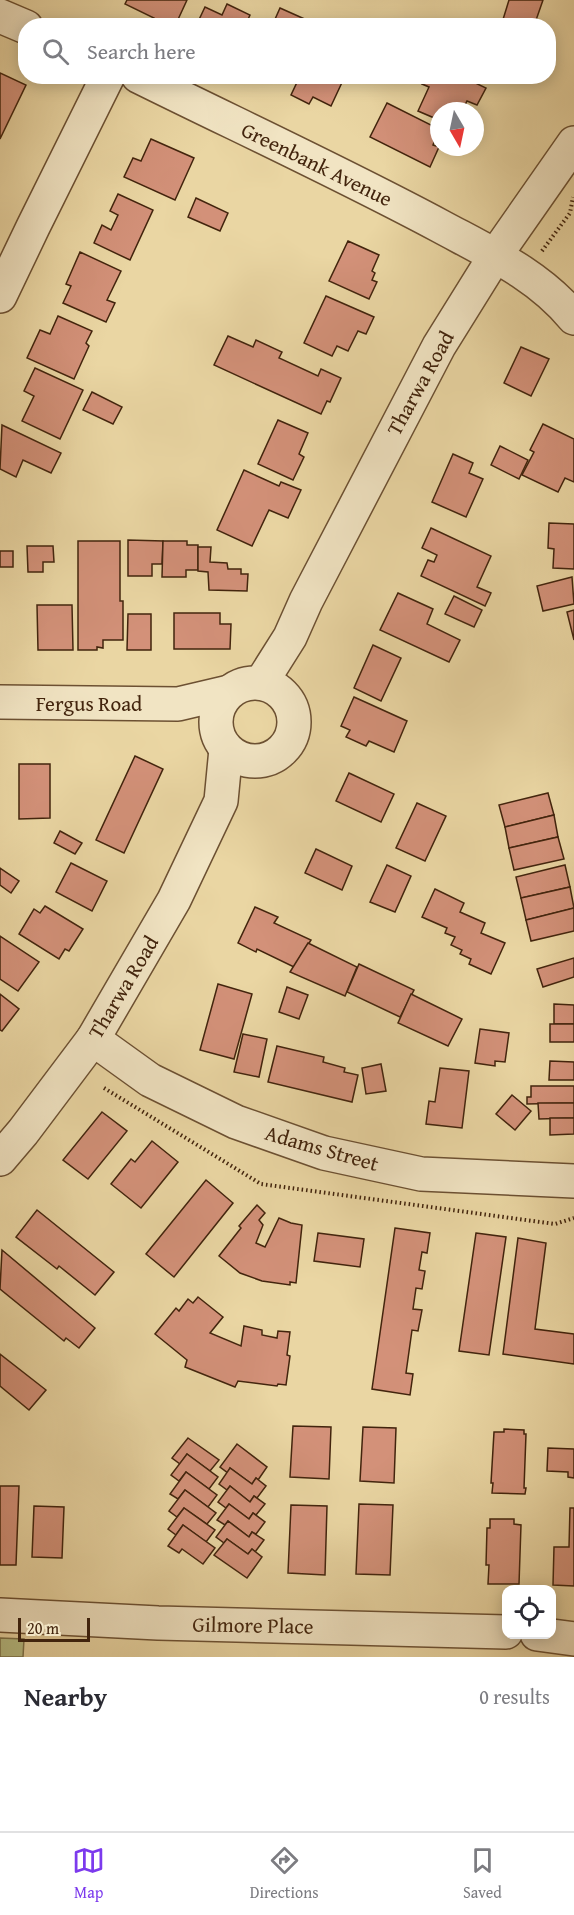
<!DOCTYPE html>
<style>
body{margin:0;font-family:"Gentium Book Plus",serif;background:#f2f2f3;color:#2b2b33}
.controls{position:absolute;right:18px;bottom:18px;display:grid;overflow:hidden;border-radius:12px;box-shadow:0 3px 15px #0003}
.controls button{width:54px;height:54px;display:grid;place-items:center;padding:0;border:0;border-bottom:2px solid #e1e1e2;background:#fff;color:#2b2b33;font:30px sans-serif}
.compass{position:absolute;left:430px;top:102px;width:54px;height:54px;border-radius:50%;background:#fff;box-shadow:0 3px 15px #0003;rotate:171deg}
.scale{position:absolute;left:18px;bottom:15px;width:72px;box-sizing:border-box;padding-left:6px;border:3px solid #42240d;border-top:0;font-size:16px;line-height:21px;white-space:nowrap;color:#42240d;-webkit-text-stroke:4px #f1e4c3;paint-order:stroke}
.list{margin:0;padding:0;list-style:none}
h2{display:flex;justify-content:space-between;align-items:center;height:78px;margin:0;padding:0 24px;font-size:26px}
h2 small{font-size:20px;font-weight:400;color:#7c7c81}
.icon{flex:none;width:33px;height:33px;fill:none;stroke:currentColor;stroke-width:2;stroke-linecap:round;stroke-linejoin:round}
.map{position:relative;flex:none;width:574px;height:1657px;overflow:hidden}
.search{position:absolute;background:#fff;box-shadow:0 3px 15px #0003;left:18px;right:18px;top:18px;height:66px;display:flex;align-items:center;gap:15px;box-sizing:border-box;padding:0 21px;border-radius:24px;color:#7c7c81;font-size:22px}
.sheet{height:174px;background:#fff}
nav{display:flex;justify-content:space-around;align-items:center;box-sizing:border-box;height:84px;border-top:2px solid #e1e1e2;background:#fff;font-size:16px;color:#7c7c81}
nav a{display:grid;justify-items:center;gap:3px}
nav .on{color:#7c3aed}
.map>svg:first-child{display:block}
</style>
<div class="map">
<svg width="574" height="1657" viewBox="0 0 574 1657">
<rect width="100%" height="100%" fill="#ead6a3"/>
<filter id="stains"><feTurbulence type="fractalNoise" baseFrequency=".00333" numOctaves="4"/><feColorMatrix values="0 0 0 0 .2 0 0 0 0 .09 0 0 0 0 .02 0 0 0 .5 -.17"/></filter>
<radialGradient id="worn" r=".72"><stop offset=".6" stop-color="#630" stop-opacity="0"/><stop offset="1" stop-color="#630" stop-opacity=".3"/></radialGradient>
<!-- green -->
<polygon fill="#b7be85" stroke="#7c7149" stroke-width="1.5" points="0,1638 24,1639 23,1657 0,1657"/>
<!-- building -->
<g fill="#d39179" stroke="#42240d" stroke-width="1.5">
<polygon points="127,0 187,0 175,26 156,26 151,23 154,18 125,4"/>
<polygon points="509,0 543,0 534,26 501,26"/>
<polygon points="227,4 250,15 245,26 196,26 205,7 222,15"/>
<polygon points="280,8 318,25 272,26"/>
<polygon points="0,73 26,85 0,139"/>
<polygon points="300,76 345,76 331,106 313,97 309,104 291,95"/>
<polygon points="426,76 461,76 486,88 477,105 467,101 462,111 439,111 439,120 418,111 429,87 422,84"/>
<polygon points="387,103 439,129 433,145 439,147 430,167 370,137"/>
<polygon points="151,139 194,158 175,200 124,177 133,158 141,161"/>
<polygon points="118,194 153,210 130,260 94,243 102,225 111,230 118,215 110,211"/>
<polygon points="196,198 228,213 220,231 188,217"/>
<polygon points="348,241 379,255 372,271 375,273 372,280 377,282 369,299 329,281"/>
<polygon points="80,252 121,271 107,300 115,303 106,322 63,303 71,286 66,284"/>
<polygon points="326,296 374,317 366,334 358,331 348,351 337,346 332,356 304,343"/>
<polygon points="58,316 92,331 86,343 89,346 74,379 27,358 40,330 50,334"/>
<polygon points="228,336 253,347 256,340 282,352 279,358 318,376 321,369 341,378 330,402 327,401 321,414 214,365"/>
<polygon points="521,347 549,359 531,396 504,383"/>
<polygon points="35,368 83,390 60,439 22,421 34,396 24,391"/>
<polygon points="92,392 122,407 113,424 83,410"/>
<polygon points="278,420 308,433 299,454 304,457 293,480 258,464"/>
<polygon points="543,424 574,439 574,482 565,478 558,492 522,475 534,452 530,450"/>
<polygon points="2,425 61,453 51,473 23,460 16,477 0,469"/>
<polygon points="500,446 528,460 519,479 491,465"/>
<polygon points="453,454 473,463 469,473 483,479 466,517 432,502"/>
<polygon points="244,470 279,486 281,482 301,490 288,518 269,510 252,546 217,530"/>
<polygon points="549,523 574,524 574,569 553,568 554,549 548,548"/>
<polygon points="431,528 491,556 477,587 491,593 485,606 421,576 428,560 434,562 437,555 422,548"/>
<polygon points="128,540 163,541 162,564 152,564 152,576 128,576"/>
<polygon points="78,541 120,541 120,601 123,601 123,640 103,640 103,648 97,647 97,650 78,650"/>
<polygon points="163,541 187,541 187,545 198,545 198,570 186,570 186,577 162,577"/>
<polygon points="27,546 53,546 54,562 43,562 43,572 28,572"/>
<polygon points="198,547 211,547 210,562 227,563 228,569 241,569 241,574 248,574 247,591 209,590 208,572 198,571"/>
<rect x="0" y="551" width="13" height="16"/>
<polygon points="572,577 574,604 543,611 537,586"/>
<polygon points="398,593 433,609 427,624 460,640 449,662 380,630"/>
<polygon points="454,596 482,610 474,627 445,614"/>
<polygon points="37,605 72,605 73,650 38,650"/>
<polygon points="574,610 574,640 567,612"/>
<polygon points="174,613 220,613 220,624 231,624 230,649 174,649"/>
<polygon points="128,614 151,614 151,650 127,650"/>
<polygon points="373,645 401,658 381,701 354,688"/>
<polygon points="354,697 407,721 394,752 369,741 366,746 346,737 350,730 341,726"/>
<polygon points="135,756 163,769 124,853 96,840"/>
<polygon points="19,764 50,764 50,818 19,819"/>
<polygon points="349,773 394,794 381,822 336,801"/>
<polygon points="548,793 554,815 505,827 499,805"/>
<polygon points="417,803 446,816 425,861 396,848"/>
<polygon points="554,815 558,837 509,848 505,827"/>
<polygon points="60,831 82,843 75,854 54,843"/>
<polygon points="558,837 564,859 514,870 509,848"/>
<polygon points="316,849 352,866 342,890 305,873"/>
<polygon points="71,863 107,881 92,911 56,892"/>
<polygon points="387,865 411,876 395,912 370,902"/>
<polygon points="565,865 570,887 521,898 516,877"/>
<polygon points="0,868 19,881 11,893 0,885"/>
<polygon points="570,887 574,908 526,920 521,898"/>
<polygon points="435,889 464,903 460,912 485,923 481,933 505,943 491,974 469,964 471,959 460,954 462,950 451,945 455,937 445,933 447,928 422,917"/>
<polygon points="45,906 83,929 69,951 65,949 59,959 19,934 34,909 40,913"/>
<polygon points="255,907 278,917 274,923 311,940 294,967 257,949 256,952 238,943"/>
<polygon points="574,908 574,931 531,941 526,920"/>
<polygon points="0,936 39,962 18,991 0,979"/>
<polygon points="308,943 357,967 345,996 290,972"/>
<polygon points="574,958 574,977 543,987 537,969"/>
<polygon points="359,964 414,990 400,1017 347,992"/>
<polygon points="218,984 252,994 234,1059 200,1050"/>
<polygon points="287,987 308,995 299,1019 279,1012"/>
<polygon points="0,994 19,1009 2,1031 0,1030"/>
<polygon points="411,994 462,1019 448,1046 398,1023"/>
<polygon points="554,1004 574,1005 574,1024 554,1024"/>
<rect x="550" y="1024" width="24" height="18"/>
<polygon points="480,1029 509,1033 505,1062 495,1061 495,1066 475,1063"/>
<polygon points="243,1034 267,1039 259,1077 234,1072"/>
<polygon points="277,1046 324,1057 323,1062 345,1068 344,1072 358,1075 352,1102 268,1082"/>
<polygon points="550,1061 574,1062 574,1080 549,1080"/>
<polygon points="381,1064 386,1091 366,1094 362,1068"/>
<polygon points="440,1068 469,1071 462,1128 426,1124 429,1101 435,1102"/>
<polygon points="531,1086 574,1086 574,1103 527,1104 527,1097 531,1097"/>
<polygon points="512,1095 531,1111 515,1130 496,1114"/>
<polygon points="538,1103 574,1103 574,1118 539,1119"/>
<polygon points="102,1112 127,1131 88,1179 63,1160"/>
<polygon points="550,1118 574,1118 574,1134 550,1135"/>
<polygon points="152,1141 178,1162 141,1208 111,1184 131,1159 135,1162"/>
<polygon points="206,1180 233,1203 174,1277 146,1254"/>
<polygon points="257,1205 265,1213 259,1220 263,1225 256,1243 265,1247 279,1218 291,1223 302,1225 296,1283 290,1282 290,1285 262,1281 240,1273 219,1256 241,1228 239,1226"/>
<polygon points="37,1210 114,1272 95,1295 59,1266 57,1269 16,1237"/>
<polygon points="395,1228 430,1233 427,1253 422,1252 419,1270 425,1271 422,1289 416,1288 413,1309 422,1310 418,1331 412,1330 406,1373 413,1374 410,1395 372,1389"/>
<polygon points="318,1233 364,1239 360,1267 314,1261"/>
<polygon points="476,1233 506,1237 489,1355 459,1351"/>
<polygon points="518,1238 546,1243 535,1329 574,1334 574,1364 503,1354"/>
<polygon points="2,1250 95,1328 79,1348 66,1338 64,1341 0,1289"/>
<polygon points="198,1297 223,1317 210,1333 241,1346 244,1326 262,1330 262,1335 277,1338 278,1331 290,1332 287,1355 290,1356 286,1385 278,1384 277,1386 238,1381 235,1387 185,1367 187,1360 155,1334 176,1308 179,1311 188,1299 193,1303"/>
<polygon points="0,1354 46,1390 29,1410 0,1386"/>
<polygon points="293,1426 331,1427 329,1479 290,1477"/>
<polygon points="363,1427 396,1428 394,1483 360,1481"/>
<polygon points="504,1429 524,1430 524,1434 526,1434 524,1488 526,1488 525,1494 492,1493 493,1483 491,1483 494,1432 504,1432"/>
<polygon points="188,1438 219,1460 210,1471 187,1454 180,1464 172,1458"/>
<polygon points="237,1444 267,1467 258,1480 256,1478 252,1484 230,1468 228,1473 220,1467"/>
<polygon points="548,1448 574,1449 574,1478 568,1477 568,1472 547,1471"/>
<polygon points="187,1454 218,1477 209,1489 186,1472 179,1481 171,1475"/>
<polygon points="230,1468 252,1484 256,1478 266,1486 257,1498 254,1496 250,1502 230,1486 227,1490 219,1484"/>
<polygon points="186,1472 217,1495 208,1507 185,1490 178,1499 170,1494"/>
<polygon points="0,1486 19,1486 16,1565 0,1565"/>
<polygon points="230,1486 250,1502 254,1496 265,1504 256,1515 253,1513 249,1519 229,1504 226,1508 218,1502"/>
<polygon points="185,1490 216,1513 207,1524 184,1508 177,1517 169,1511"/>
<polygon points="229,1504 249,1519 253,1513 265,1522 256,1534 252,1532 249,1537 228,1521 225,1525 217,1520"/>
<polygon points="359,1504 393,1505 390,1575 356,1574"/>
<polygon points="291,1505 327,1506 325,1575 288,1573"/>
<polygon points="34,1506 64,1507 62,1558 32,1557"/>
<polygon points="184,1508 215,1530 206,1542 183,1525 176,1535 168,1529"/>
<polygon points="570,1508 574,1508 574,1586 553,1585 554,1547 569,1547"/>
<polygon points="490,1519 514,1519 514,1524 521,1525 519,1584 488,1584 489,1565 486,1565 487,1528 490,1528"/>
<polygon points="228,1521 249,1537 252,1532 264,1540 255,1552 252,1549 248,1554 227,1539 224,1543 216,1537"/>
<polygon points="183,1525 215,1548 203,1564 182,1549 179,1553 168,1546"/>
<polygon points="227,1539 248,1554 252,1549 262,1557 247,1578 214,1555"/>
</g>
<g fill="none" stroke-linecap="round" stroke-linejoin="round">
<defs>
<g id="minor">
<polyline points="0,16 26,27"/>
<path d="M138,76C239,126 341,173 440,226C488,252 539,275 574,318"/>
<polyline points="0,296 33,227 108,76"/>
<polyline points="261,683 290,637 306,601 439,346 495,256 574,143"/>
<circle cx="255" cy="722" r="39"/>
<polyline points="0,702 178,704 229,692"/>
<polyline points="93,1039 150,1080 236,1122 324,1153 421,1174 574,1181"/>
<polyline points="0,1159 23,1132 93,1039 174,900 221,801 226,749"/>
<polyline points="0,1615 158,1623 506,1632"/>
<polyline points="537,1634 574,1639"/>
</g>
</defs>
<!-- minor casing -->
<use href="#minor" stroke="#6c5032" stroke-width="36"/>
<!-- path -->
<g stroke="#42240d" stroke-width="4" stroke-dasharray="1.5 3" stroke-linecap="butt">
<polyline points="542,251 570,213 573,197"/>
<polyline points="104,1088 261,1184 555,1224 574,1218"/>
</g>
<!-- minor -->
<use href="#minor" stroke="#f1e4c3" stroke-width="33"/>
</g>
<g text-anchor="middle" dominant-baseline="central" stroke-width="4.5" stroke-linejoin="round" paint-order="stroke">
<!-- street labels -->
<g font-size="21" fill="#42240d" stroke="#f1e4c3">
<text transform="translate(317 164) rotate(26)">Greenbank Avenue</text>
<text transform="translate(420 383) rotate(-61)">Tharwa Road</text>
<text x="89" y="703">Fergus Road</text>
<text transform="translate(123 987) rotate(-59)">Tharwa Road</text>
<text transform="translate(322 1148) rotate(16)">Adams Street</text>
<text transform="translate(253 1625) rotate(1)">Gilmore Place</text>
</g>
</g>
<rect width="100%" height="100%" filter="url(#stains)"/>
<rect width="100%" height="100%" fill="url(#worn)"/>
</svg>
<div class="controls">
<button><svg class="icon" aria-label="locate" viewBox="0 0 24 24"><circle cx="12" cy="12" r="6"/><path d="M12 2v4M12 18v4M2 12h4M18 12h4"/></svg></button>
</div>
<svg class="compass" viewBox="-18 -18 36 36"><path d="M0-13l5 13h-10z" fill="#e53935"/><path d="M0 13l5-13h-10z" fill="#7c7c81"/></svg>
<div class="scale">20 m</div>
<div class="search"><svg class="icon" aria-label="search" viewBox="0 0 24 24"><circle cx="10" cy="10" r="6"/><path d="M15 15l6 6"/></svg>Search here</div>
</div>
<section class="sheet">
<h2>Nearby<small>0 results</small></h2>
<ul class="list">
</ul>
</section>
<nav>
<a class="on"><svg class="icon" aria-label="map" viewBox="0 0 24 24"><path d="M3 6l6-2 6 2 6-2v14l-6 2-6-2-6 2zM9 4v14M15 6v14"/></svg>Map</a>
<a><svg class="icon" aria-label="directions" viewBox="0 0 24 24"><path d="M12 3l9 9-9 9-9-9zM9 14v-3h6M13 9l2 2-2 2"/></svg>Directions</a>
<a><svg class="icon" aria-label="saved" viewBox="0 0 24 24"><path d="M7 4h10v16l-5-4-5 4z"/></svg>Saved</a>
</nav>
